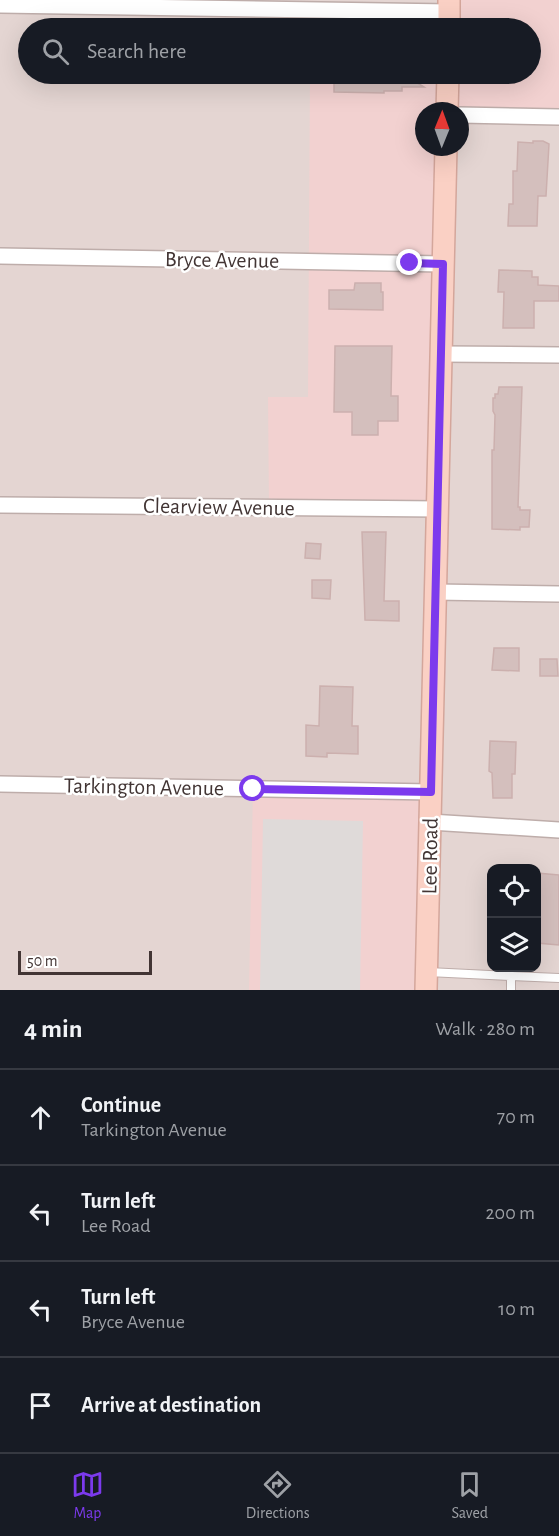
<!DOCTYPE html>
<meta charset="utf-8">
<style>
body{margin:0;font-family:"Alegreya Sans",sans-serif;background:#20242c;color:#f1f3f6}
.controls{position:absolute;right:18px;bottom:18px;display:grid;overflow:hidden;border-radius:12px;box-shadow:0 6px 24px #0002}
.controls button{width:54px;height:54px;display:grid;place-items:center;padding:0;border:0;border-bottom:2px solid #363941;background:#171b24;color:#f1f3f6;font:30px sans-serif}
.compass{position:absolute;left:415px;top:102px;width:54px;height:54px;border-radius:50%;background:#171b24;box-shadow:0 6px 24px #0002;rotate:1deg}
.scale{position:absolute;left:18px;bottom:15px;width:134px;box-sizing:border-box;padding-left:6px;border:3px solid #423534;border-top:0;font-size:16px;line-height:21px;white-space:nowrap;color:#423534;-webkit-text-stroke:4px #fff;paint-order:stroke}
.stop{position:absolute;width:18px;height:18px;margin:-14px;border:4px solid #7c3aed;border-radius:50%;background:#fff}
.stop.end{background:#7c3aed;border-color:#fff;box-shadow:0 2px 6px #0008}
.list{margin:0;padding:0;list-style:none}
h2{display:flex;justify-content:space-between;align-items:center;height:78px;margin:0;padding:0 24px;font-size:26px}
h2 small{font-size:20px;font-weight:400;color:#9ea1a6}
.list li{display:grid;grid-template-columns:39px 1fr auto;gap:18px;align-items:center;box-sizing:border-box;height:96px;padding:0 24px;border-top:2px solid #363941}
.list b{display:block;font-size:22px;white-space:nowrap}
.list p{margin:0;font-size:20px;white-space:nowrap;color:#9ea1a6}
.list em{font-size:20px;font-style:normal;color:#9ea1a6}
.icon{flex:none;width:33px;height:33px;fill:none;stroke:currentColor;stroke-width:2;stroke-linecap:round;stroke-linejoin:round}
.map{position:relative;flex:none;width:559px;height:990px;overflow:hidden}
.search{position:absolute;background:#171b24;box-shadow:0 6px 24px #0002;left:18px;right:18px;top:18px;height:66px;display:flex;align-items:center;gap:15px;box-sizing:border-box;padding:0 21px;border-radius:33px;color:#9ea1a6;font-size:22px}
.sheet{height:462px;background:#171b24}
nav{display:flex;justify-content:space-around;align-items:center;box-sizing:border-box;height:84px;border-top:2px solid #363941;background:#171b24;font-size:16px;color:#9ea1a6}
nav a{display:grid;justify-items:center;gap:3px}
nav .on{color:#7c3aed}
.map>svg:first-child{display:block}
</style>
<div class="map">
<svg width="559" height="990" viewBox="0 0 559 990">
<rect width="100%" height="100%" fill="#f1e6e4"/>
<!-- residential -->
<path fill="#e4d5d2" fill-rule="evenodd" d="M0,0H559V990H0ZM28,28H530V74H28ZM424,111H460V147H424ZM492,868H536V968H492Z"/>
<!-- commercial -->
<g fill="#f2d1d0">
<polygon points="449,0 559,0 559,117 460,111 424,111 424,147 446,147 438,509 269,507 268,397 308,397 310,74 530,74 530,28 311,28 311,9 449,12"/>
<polygon points="253,789 431,792 426,990 249,990"/>
</g>
<!-- parking -->
<polygon fill="#dfdad9" points="263,819 363,821 360,990 260,990"/>
<!-- building -->
<g fill="#d4bfbd" stroke="#ccb0ae" stroke-width="1.5">
<polygon points="334,74 403,74 424,87 402,87 402,91 384,91 384,93 334,92"/>
<polygon points="533,141 543,141 549,144 546,196 538,196 537,226 508,226 509,204 513,204 513,171 517,171 518,142 533,143"/>
<polygon points="499,270 532,271 532,277 538,277 538,285 559,286 559,301 534,301 534,328 503,328 504,292 498,292"/>
<polygon points="355,283 381,283 381,292 383,292 383,310 329,309 329,290 354,290"/>
<polygon points="335,346 392,346 391,396 398,396 398,421 378,421 378,435 352,435 352,412 334,412"/>
<polygon points="499,387 522,387 518,507 520,507 520,510 530,510 529,527 520,527 520,530 492,529 492,450 494,450 495,415 493,411 493,398 495,398 495,394 498,394"/>
<polygon points="362,532 386,532 384,601 399,601 399,621 365,620"/>
<polygon points="306,543 321,544 320,559 305,558"/>
<polygon points="312,580 331,580 330,599 312,598"/>
<polygon points="494,648 519,648 519,671 492,670"/>
<polygon points="540,659 557,659 558,676 540,676"/>
<polygon points="320,686 353,687 352,726 358,726 358,754 327,753 327,757 306,756 306,725 319,726"/>
<polygon points="490,741 516,742 515,774 512,774 512,798 493,798 492,773 489,771"/>
<polygon points="537,873 559,875 559,945 537,943"/>
</g>
<g fill="none" stroke-linecap="round" stroke-linejoin="round">
<defs>
<g id="service">
<polyline points="428,972 511,976 511,990"/>
<polyline points="511,976 559,978"/>
</g>
<g id="minor">
<polyline points="0,5 449,12"/>
<polyline points="460,115 559,117"/>
<polyline points="0,256 443,264"/>
<polyline points="441,354 559,355"/>
<polyline points="0,505 438,509"/>
<polyline points="436,592 559,594"/>
<polyline points="0,784 431,792"/>
<polyline points="430,822 559,830"/>
</g>
<g id="secondary">
<polyline points="449,28 449,0"/>
<polyline points="447,111 448,74"/>
<polyline points="426,990 446,147"/>
</g>
</defs>
<!-- service casing -->
<use href="#service" stroke="#beadaa" stroke-width="10"/>
<!-- minor casing -->
<use href="#minor" stroke="#beadaa" stroke-width="18"/>
<!-- secondary casing -->
<use href="#secondary" stroke="#d4a69b" stroke-width="24"/>
<!-- service -->
<use href="#service" stroke="#fff" stroke-width="8"/>
<!-- minor -->
<use href="#minor" stroke="#fff" stroke-width="15"/>
<!-- secondary -->
<use href="#secondary" stroke="#fad0c4" stroke-width="21"/>
</g>
<g fill="none" stroke-linecap="round" stroke-linejoin="round">
<!-- route -->
<polyline stroke="#7c3aed" stroke-width="8" points="253,789 431,792 443,264 410,263"/>
</g>
<g text-anchor="middle" dominant-baseline="central" stroke-width="5" stroke-linejoin="round" paint-order="stroke">
<!-- street labels -->
<g font-size="22" fill="#423534" stroke="#fff">
<text transform="translate(222 260) rotate(1)">Bryce Avenue</text>
<text transform="translate(219 507) rotate(1)">Clearview Avenue</text>
<text transform="translate(144 787) rotate(1)">Tarkington Avenue</text>
<text transform="translate(430 856) rotate(-89)">Lee Road</text>
</g>
</g>
</svg>
<div class="controls">
<button><svg class="icon" aria-label="locate" viewBox="0 0 24 24"><circle cx="12" cy="12" r="6"/><path d="M12 2v4M12 18v4M2 12h4M18 12h4"/></svg></button>
<button><svg class="icon" aria-label="layers" viewBox="0 0 24 24"><path d="M12 4l9 5-9 5-9-5zM3 14l9 5 9-5"/></svg></button>
</div>
<svg class="compass" viewBox="-18 -18 36 36"><path d="M0-13l5 13h-10z" fill="#e53935"/><path d="M0 13l5-13h-10z" fill="#9ea1a6"/></svg>
<div class="scale">50 m</div>
<div class="stop" style="left:253px;top:789px"></div>
<div class="stop end" style="left:410px;top:263px"></div>
<div class="search"><svg class="icon" aria-label="search" viewBox="0 0 24 24"><circle cx="10" cy="10" r="6"/><path d="M15 15l6 6"/></svg>Search here</div>
</div>
<section class="sheet">
<h2>4 min<small>Walk · 280 m</small></h2>
<ul class="list">
<li><svg class="icon" aria-label="ahead" viewBox="0 0 24 24"><path d="M12 20V5M6 11l6-6 6 6"/></svg><div><b>Continue</b><p>Tarkington Avenue</p></div><em>70 m</em></li>
<li><svg class="icon" aria-label="left" viewBox="0 0 24 24"><path d="M17 20v-9H6M10 6l-5 5 5 5"/></svg><div><b>Turn left</b><p>Lee Road</p></div><em>200 m</em></li>
<li><svg class="icon" aria-label="left" viewBox="0 0 24 24"><path d="M17 20v-9H6M10 6l-5 5 5 5"/></svg><div><b>Turn left</b><p>Bryce Avenue</p></div><em>10 m</em></li>
<li><svg class="icon" aria-label="arrive" viewBox="0 0 24 24"><path d="M6 21V4h12l-3 4 3 4H6"/></svg><div><b>Arrive at destination</b></div></li>
</ul>
</section>
<nav>
<a class="on"><svg class="icon" aria-label="map" viewBox="0 0 24 24"><path d="M3 6l6-2 6 2 6-2v14l-6 2-6-2-6 2zM9 4v14M15 6v14"/></svg>Map</a>
<a><svg class="icon" aria-label="directions" viewBox="0 0 24 24"><path d="M12 3l9 9-9 9-9-9zM9 14v-3h6M13 9l2 2-2 2"/></svg>Directions</a>
<a><svg class="icon" aria-label="saved" viewBox="0 0 24 24"><path d="M7 4h10v16l-5-4-5 4z"/></svg>Saved</a>
</nav>
